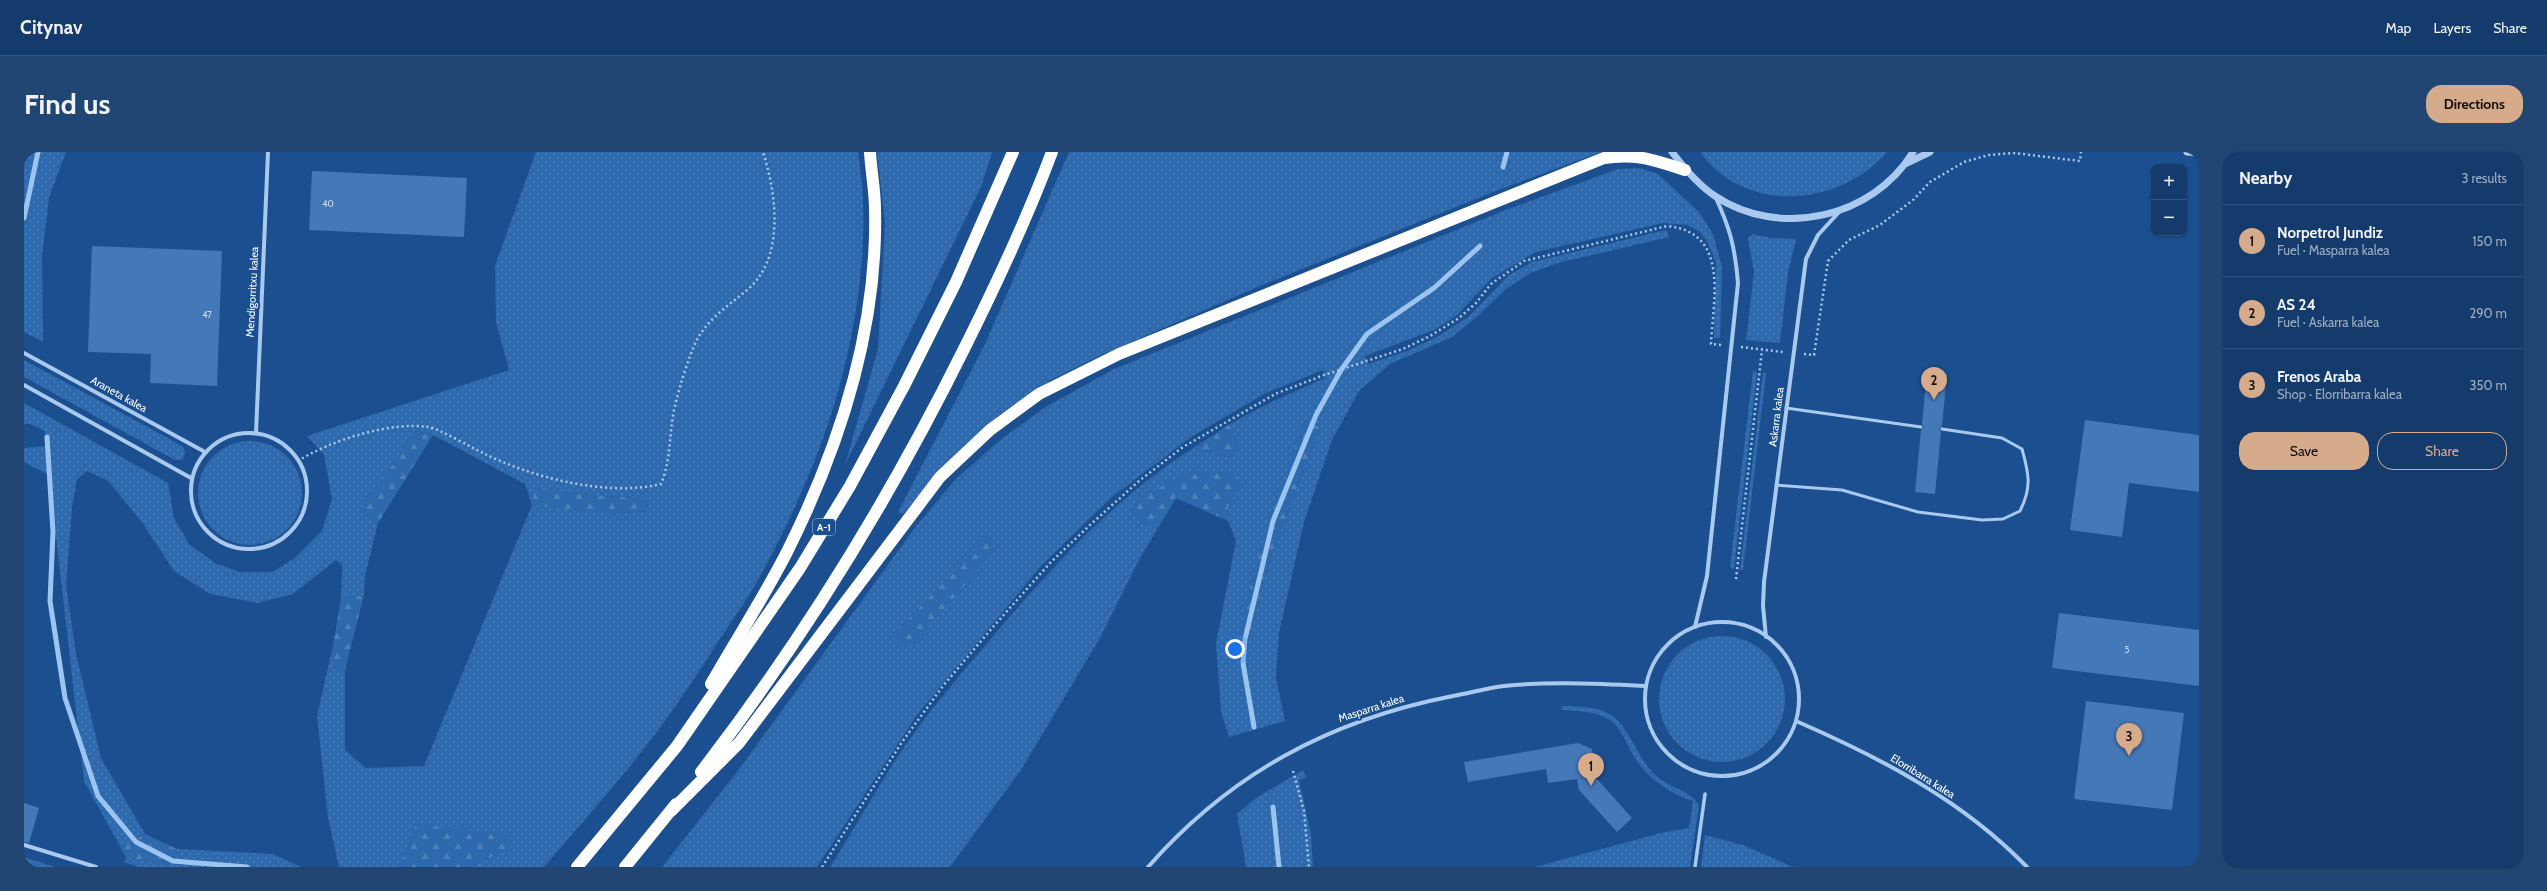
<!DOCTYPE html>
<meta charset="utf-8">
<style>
body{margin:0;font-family:Cabin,sans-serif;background:#214673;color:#f1f3f6}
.controls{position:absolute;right:12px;top:12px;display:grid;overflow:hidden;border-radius:8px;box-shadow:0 1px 3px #0004}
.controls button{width:36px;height:36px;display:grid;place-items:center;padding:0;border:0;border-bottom:1px solid #33557e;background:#143b6b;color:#f1f3f6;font:20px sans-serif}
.you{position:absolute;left:1211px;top:497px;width:14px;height:14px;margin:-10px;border:3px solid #fff;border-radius:50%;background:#1a73e8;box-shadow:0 0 0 6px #1a73e833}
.badge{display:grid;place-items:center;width:26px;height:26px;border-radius:50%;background:#d6ab8b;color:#111;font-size:13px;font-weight:700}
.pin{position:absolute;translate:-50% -33px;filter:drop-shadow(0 1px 2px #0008)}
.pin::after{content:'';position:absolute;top:21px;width:14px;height:12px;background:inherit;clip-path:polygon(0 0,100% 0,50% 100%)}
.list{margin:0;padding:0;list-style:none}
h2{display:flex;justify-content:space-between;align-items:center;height:52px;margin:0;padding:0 16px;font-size:17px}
h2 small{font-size:13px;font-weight:400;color:#9dadc1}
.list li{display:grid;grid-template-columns:26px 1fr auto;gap:12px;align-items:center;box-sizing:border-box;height:72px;padding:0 16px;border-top:1px solid #33557e}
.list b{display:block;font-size:15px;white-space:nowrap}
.list p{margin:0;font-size:13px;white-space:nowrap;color:#9dadc1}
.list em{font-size:13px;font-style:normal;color:#9dadc1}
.actions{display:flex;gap:8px;padding:12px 16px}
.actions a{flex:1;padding:9px 0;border:1px solid #d6ab8b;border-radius:16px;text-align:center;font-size:14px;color:#d6ab8b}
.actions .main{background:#d6ab8b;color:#111}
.map{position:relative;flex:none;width:2175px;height:715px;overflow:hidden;border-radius:16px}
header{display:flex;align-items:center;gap:24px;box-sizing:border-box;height:56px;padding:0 20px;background:#143b6b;border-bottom:1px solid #33557e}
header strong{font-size:19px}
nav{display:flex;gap:22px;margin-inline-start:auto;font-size:14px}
.intro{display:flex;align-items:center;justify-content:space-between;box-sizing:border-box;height:96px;padding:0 24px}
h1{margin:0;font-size:28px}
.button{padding:10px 18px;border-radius:16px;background:#d6ab8b;color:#111;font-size:14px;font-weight:700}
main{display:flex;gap:24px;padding:0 24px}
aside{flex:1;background:#143b6b;border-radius:16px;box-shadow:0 1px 3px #0004}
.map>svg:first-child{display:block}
</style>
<header>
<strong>Citynav</strong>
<nav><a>Map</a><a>Layers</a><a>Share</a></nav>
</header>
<div class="intro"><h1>Find us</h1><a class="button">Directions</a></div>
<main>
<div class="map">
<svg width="2175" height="715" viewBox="0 0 2175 715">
<defs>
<pattern id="grass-dots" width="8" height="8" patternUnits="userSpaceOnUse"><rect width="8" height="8" fill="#2e69ad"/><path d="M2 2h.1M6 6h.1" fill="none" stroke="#4d80b9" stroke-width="1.8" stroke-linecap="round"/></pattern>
<pattern id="forest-firs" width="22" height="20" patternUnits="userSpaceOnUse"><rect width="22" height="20" fill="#2e69ad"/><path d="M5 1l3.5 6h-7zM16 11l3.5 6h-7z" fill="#4d80b9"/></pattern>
</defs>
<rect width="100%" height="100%" fill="#1b4f8f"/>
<!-- grass -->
<g fill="url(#grass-dots)" fill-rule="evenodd">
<polygon points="0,0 42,0 25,46 18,105 19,190 0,180"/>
<path d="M512,0H834C843,55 840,114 830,169C814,263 779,346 733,430C720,453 703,475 689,498C665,535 640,572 612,607C582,644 551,679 520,715H456L461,707L486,698L392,672L377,715H315L304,666L293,564L309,493L311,520L321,518V598L342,616L400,614L508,353L501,332L409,283L391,279L363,321L344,344L338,361L354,371L341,424L340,443L317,447L318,413L312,408L269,442L233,451L186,442L150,419L117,369L84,329L63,319L53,327L48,356L42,433L52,502L77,606L121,682L97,696L60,629L25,323L0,310V296L21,294V279L6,272H0V251L144,331L150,366L165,392L191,411L216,420H248L271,406L298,379L308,347L300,303L283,284L485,218L472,170L471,114ZM516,335L545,341L623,347L622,359L586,362Z"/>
<polygon points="853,0 968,0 957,35 821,313 854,197 861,71"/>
<polygon points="1045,0 1577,0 1477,37 1236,134 1075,204 1027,228 975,263 936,298 879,362 874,360 961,192"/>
<path d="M1676,0H1863C1816,55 1721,63 1676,0Z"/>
<path d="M1615,16L1634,22L1675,60L1689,82L1698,115L1696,186H1690L1692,111L1684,91L1676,80L1664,73L1639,71L1512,100L1468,126L1432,164L1410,178L1341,204L1344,212L1383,199L1413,185L1444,165L1485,123L1508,110L1642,78L1645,85L1534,111L1507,121L1483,136L1454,164L1428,185L1366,212L1335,239L1308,288L1280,370L1255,481L1252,526L1261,569L1205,585L1197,560L1192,491L1212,389L1204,369V355L1218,331L1124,347L1107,358L1115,368L1134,376L1115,408L1076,486L997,618L926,715H806C829,679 850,641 874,604C902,562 936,523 969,484C1028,415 1092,345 1169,296L1205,305L1215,299L1206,272L1247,250L1301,226L1299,218L1240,242L1167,285L1088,345L1018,413L893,563L793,715H638L713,620L893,373L931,328L976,288L1023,254L1090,217L1484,57L1594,17ZM1281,269L1296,275L1246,407L1220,504L1213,499ZM964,384L970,399L935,437L868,484Z"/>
<polygon points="1729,82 1746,86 1772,87 1764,121 1756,191 1722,188 1730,120 1724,86"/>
<polygon points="0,208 153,291 160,296 161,302 158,308 151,308 0,225"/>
<polygon points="1729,219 1733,220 1710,417 1706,416"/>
<polygon points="1739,221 1742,221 1719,418 1716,418"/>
<circle cx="226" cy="341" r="52"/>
<circle cx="1698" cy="547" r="63"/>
<path d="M1538,554C1554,554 1570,554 1585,562C1605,573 1614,607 1631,623C1644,636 1668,638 1675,654L1666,715H1511L1637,681L1665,676L1669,649C1646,642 1623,626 1611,606C1603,594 1598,576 1586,568C1571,559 1555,559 1538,558Z"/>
<polygon points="1279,618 1282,626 1275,628 1287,682 1289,715 1222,715 1213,662 1232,646"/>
<polygon points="1681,683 1719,693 1769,715 1677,715"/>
<polygon points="153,697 249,702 277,715 115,715 100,710 102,705 149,713"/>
<polygon points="0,705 31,715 0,715"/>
</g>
<!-- forest -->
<g fill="url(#forest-firs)">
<polygon points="1281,269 1296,275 1246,407 1220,505 1213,499 1222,452 1244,370"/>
<polygon points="1206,272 1215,299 1205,305 1169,296"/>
<polygon points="391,279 409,283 354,371 338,361 344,344 363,321"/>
<polygon points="1173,318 1211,322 1218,331 1204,355 1204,369 1152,346 1134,376 1115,368 1107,358 1142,331"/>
<polygon points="516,335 545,341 623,347 622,359 586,362 508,353 511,338"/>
<polygon points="964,384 970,399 890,492 879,495 868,484"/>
<polygon points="340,443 321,518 311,521 309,493 317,447"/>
<polygon points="392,672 486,683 486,698 461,707 456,715 377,715"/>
<polygon points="121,682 153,697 149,713 102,705 97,696"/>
</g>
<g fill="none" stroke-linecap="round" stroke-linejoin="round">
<!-- stream -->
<g stroke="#9cc4f0" stroke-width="5">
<polyline points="1479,15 1483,0"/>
<polyline points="0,66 14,0"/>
<polyline points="23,285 29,380 26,449 41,546 74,644 112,690 149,709 223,715"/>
<polyline points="1230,575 1219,511 1221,487 1249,369 1292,263 1317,218 1343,182 1410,136 1456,94"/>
<polyline points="1249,655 1255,715"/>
</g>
</g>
<!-- building -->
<g fill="#4478b7">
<polygon points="288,19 443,26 440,85 285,78"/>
<polygon points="68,94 198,99 193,234 126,231 127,202 64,200"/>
<polygon points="1903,219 1923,222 1918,274 1915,277 1917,280 1911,342 1891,340 1897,278 1900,275 1898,272"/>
<polygon points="2061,268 2175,283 2175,340 2105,331 2098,385 2046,378"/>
<polygon points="2035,461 2175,478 2175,534 2028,516"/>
<polygon points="2062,549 2160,561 2148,658 2050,647"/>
<polygon points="1554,591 1568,597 1573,627 1608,666 1593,680 1555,638 1553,627 1524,631 1522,617 1444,630 1440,610"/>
<polygon points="0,651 15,656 5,691 0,690"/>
</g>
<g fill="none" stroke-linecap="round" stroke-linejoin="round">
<!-- path -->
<g stroke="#a9c9ee" stroke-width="2.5" stroke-dasharray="2 3" stroke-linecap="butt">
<polyline points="1717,195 1759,200"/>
<polyline points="1780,202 1790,203 1804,109 1825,88 1856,73 1889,48 1906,30 1940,10 1965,3 1990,1 2056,9 2057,0"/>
<path d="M274,309C305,289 367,269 404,275C416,277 448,296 461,302C510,326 584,345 637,332C647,308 645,283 650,258C655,236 662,214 670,194C680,170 702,155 722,139C761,107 753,44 739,0"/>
<polyline points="1712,427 1738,198"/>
<polyline points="1269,619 1280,659 1285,715"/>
<path d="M798,715L878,590L919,534L969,475L1026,411L1066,373L1115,329L1159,295L1251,242L1300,223L1379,197L1406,184L1435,166L1452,151L1467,132L1500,109L1643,74C1706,80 1689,147 1687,192L1698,193"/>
</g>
<!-- service -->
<g stroke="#a9c9ee" stroke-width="3">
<polyline points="1762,256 1897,275"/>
<path d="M1752,333L1818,338L1894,360L1958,368L1979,367L1996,359C2008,335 2005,322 1998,297L1978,286L1918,277"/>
</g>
<!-- pedestrian -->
<polyline stroke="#a9c9ee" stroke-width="3.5" points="1671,715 1681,642"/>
<!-- minor -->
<g stroke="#a9c9ee" stroke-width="4">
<polyline points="0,201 181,300"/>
<polyline points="0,233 167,326"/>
<circle cx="225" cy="339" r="58"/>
<polyline points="232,281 244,0"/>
<circle cx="1698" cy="547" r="77"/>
<path d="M1671,475L1683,424L1714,131C1711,95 1706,76 1691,44"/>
<polyline points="1742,485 1739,454 1740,430 1782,107 1794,83 1816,59"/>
<path d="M1772,569C1857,606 1938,648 2003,715"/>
<polyline points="0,693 72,715"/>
<path d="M1124,715C1207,621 1306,568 1429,544C1446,541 1463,536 1480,534C1527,529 1575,532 1622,534"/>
</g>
<!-- tertiary -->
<g stroke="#a9c9ee" stroke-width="7">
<path d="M1648,0C1660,16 1674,33 1691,44C1755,87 1849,66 1889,0"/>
<polyline points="2163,0 2175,1"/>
<polyline points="1883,11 1906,0"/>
</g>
<!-- motorway -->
<g stroke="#fff" stroke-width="12">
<path d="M687,532C712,488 740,445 763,400C816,294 854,177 851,57C851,38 847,19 846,0"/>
<path d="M677,620C779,488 866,346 940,197C972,133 1003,67 1028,0"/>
<path d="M647,659L715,591L916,325L966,278L1015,242L1095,202L1580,6C1613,1 1630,8 1661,18"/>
<polyline points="553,715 653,594 776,416 826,334 880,234 932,130 989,0"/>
<polyline points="601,715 652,652"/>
</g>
</g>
<g text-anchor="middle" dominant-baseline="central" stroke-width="4" stroke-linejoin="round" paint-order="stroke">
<!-- number labels -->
<g font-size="9" fill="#d0dded">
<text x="304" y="51">40</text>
<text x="183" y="162">47</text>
<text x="2103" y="497">5</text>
</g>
<!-- shield labels -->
<rect fill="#1b4f8f" stroke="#bbcadd" stroke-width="1" x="789" y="367" width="22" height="16" rx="3"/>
<g font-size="10" font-weight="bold" fill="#fff">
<text x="800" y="375">A-1</text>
</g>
<!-- street labels -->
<g font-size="11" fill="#fff" stroke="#1b4f8f">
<text transform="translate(228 140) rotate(-87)">Mendigorritxu kalea</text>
<text transform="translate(95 242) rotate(29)">Araneta kalea</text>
<text transform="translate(1752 265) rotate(-83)">Askarra kalea</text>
<text transform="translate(1347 556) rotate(-18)">Masparra kalea</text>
<text transform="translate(1899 624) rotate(32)">Elorribarra kalea</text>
</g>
</g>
</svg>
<div class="controls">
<button>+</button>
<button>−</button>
</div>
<div class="you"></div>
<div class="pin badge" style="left:1567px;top:634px">1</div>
<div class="pin badge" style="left:1910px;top:248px">2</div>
<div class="pin badge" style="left:2105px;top:604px">3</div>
</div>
<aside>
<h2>Nearby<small>3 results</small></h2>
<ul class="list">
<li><span class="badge">1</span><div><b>Norpetrol Jundiz</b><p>Fuel · Masparra kalea</p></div><em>150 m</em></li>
<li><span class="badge">2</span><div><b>AS 24</b><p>Fuel · Askarra kalea</p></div><em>290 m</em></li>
<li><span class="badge">3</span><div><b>Frenos Araba</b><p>Shop · Elorribarra kalea</p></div><em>350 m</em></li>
</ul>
<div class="actions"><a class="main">Save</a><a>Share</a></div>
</aside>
</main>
